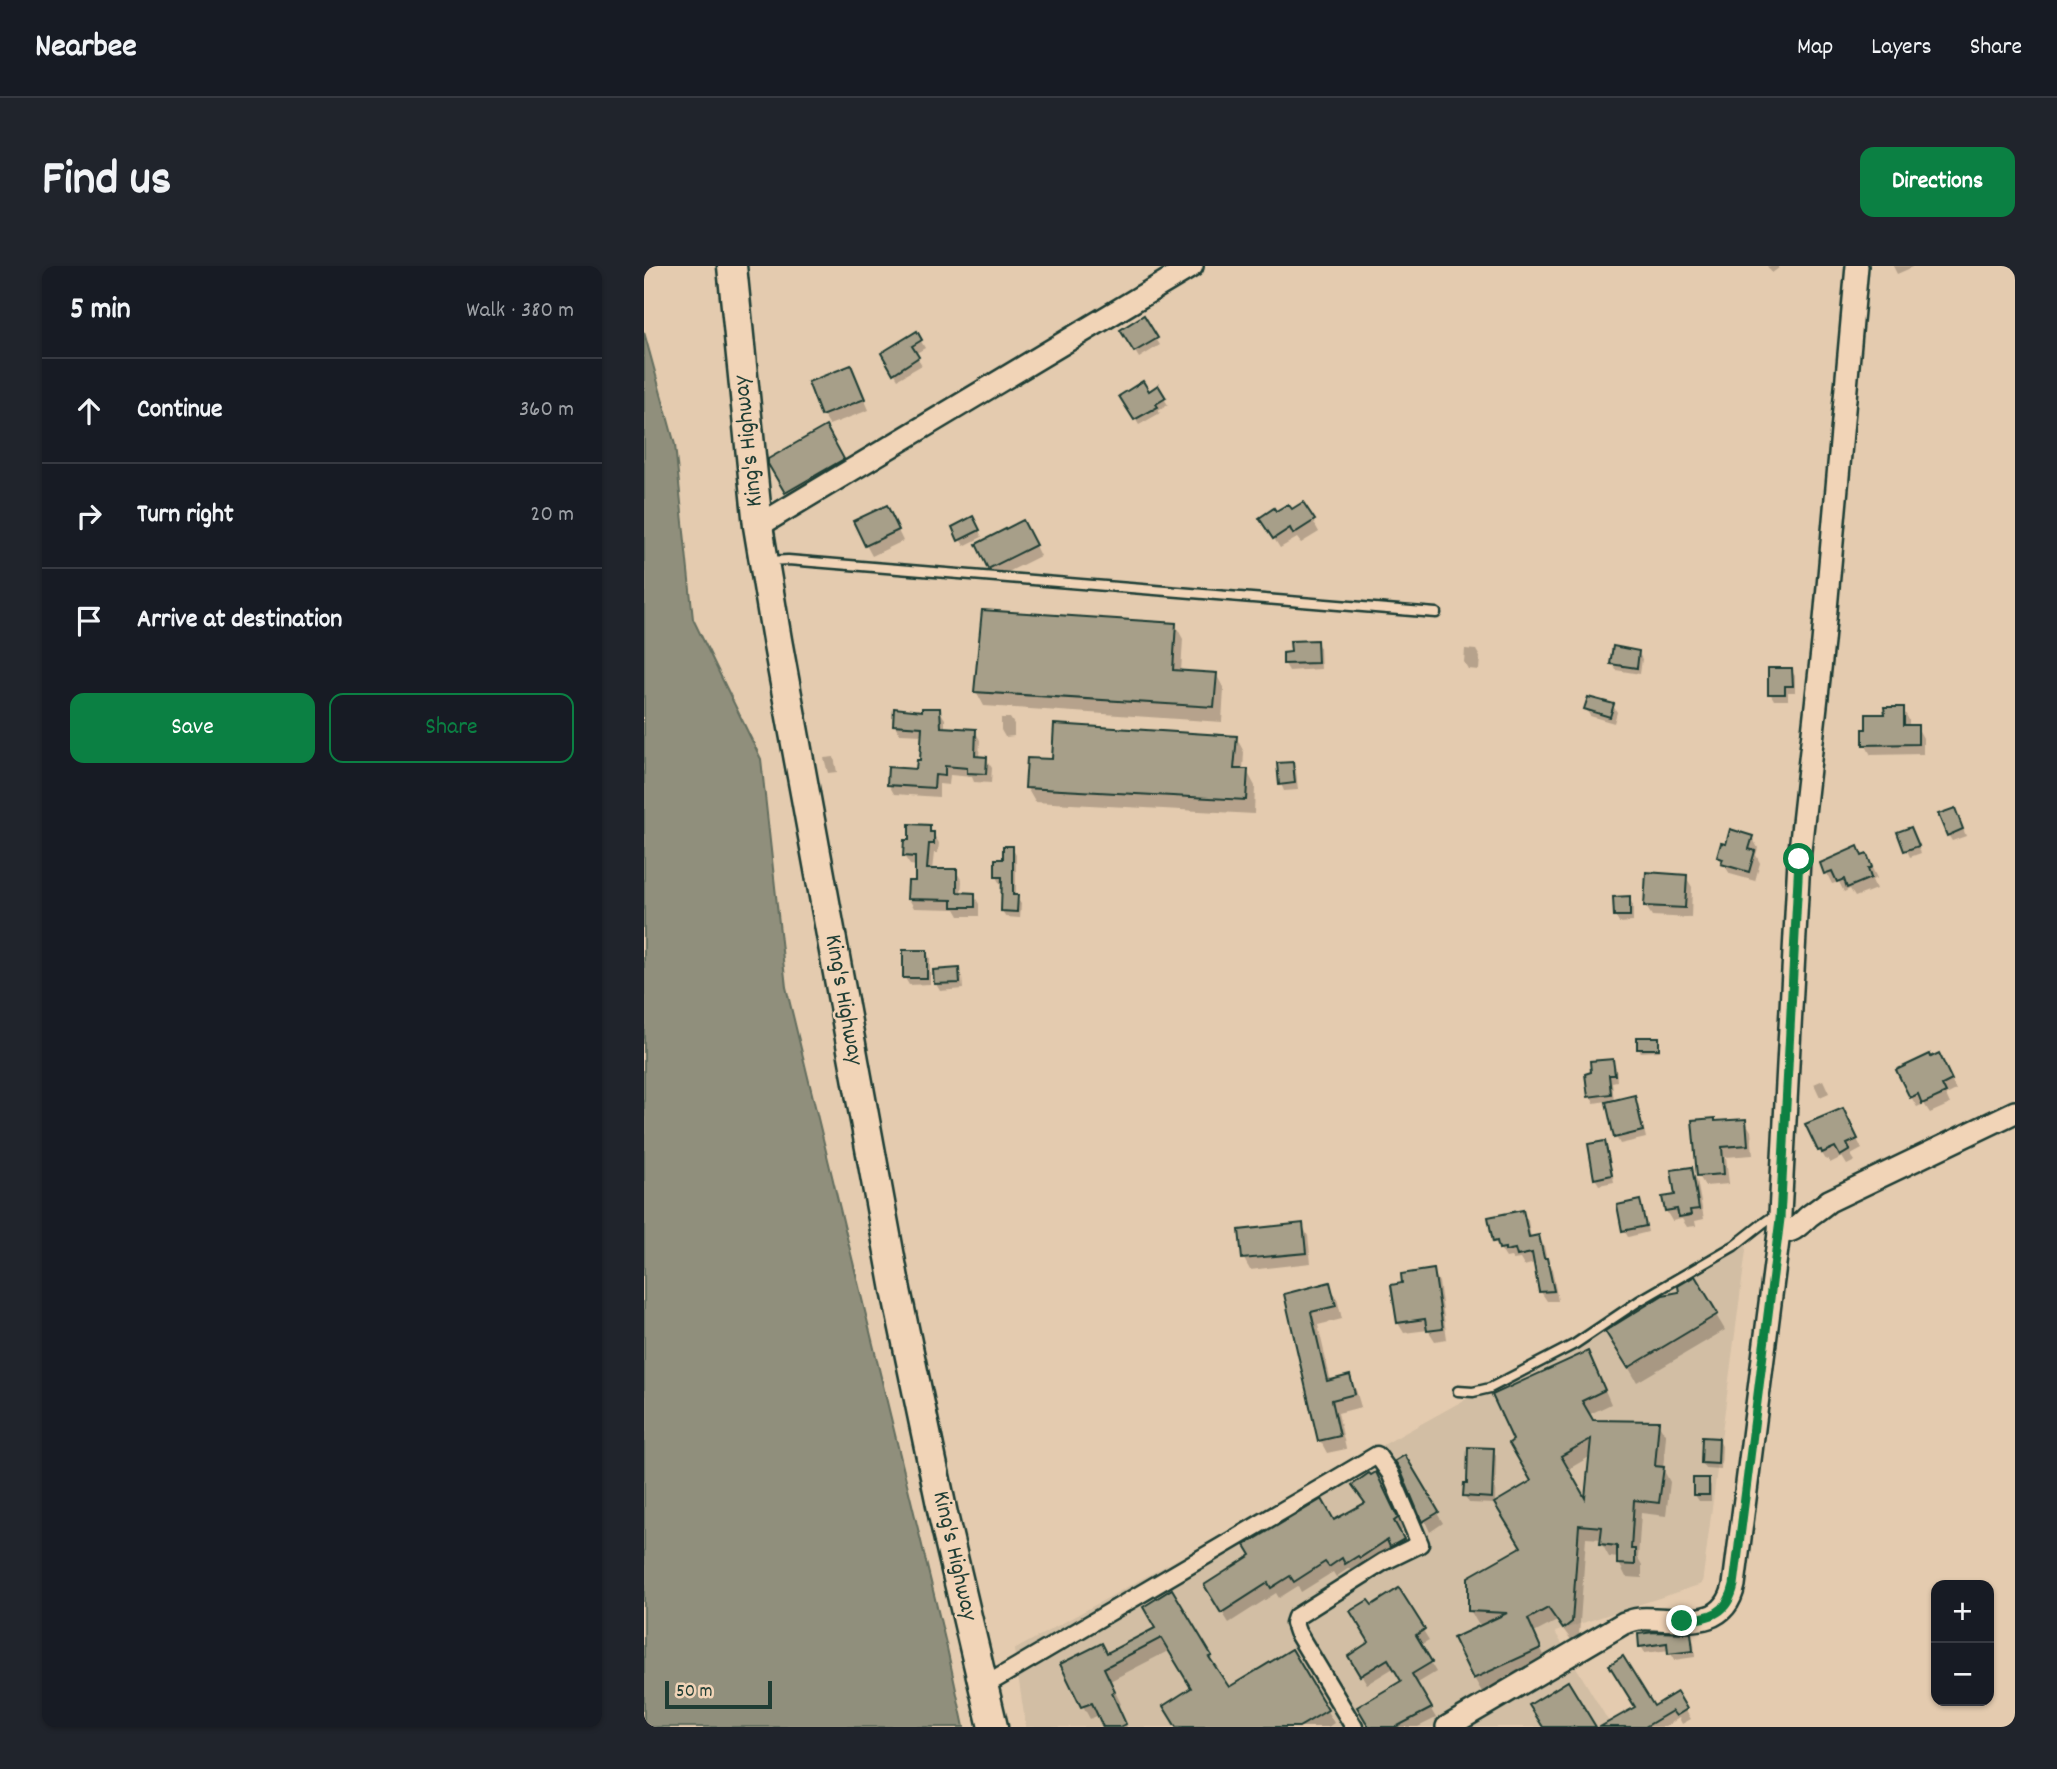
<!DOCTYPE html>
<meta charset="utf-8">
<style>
body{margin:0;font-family:Dekko,sans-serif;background:#20242c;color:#f1f3f6}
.controls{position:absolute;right:21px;bottom:21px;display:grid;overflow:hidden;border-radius:14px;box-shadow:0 2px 5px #0004}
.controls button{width:63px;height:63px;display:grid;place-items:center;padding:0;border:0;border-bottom:2px solid #363941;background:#171b24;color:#f1f3f6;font:35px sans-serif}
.scale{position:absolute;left:21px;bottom:18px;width:107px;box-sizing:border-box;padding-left:7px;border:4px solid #1f3d34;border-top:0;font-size:19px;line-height:24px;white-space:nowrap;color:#1f3d34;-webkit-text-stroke:5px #f1d4b7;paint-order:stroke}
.stop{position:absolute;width:21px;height:21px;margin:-16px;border:5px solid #0b8043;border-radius:50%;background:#fff}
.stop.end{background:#0b8043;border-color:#fff;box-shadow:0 2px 7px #0008}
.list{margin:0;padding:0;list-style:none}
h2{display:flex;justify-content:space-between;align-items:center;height:91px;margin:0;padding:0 28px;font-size:30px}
h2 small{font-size:23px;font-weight:400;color:#9ea1a6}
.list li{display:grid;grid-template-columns:46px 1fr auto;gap:21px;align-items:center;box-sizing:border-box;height:105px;padding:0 28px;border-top:2px solid #363941}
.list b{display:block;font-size:26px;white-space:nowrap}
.list em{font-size:23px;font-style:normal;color:#9ea1a6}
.actions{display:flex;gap:14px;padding:21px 28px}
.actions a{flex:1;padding:16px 0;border:2px solid #0b8043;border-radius:14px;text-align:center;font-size:24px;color:#0b8043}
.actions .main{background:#0b8043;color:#fff}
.icon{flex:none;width:38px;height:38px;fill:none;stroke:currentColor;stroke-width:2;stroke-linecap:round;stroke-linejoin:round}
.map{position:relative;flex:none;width:1371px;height:1461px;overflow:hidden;border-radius:14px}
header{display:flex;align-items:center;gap:42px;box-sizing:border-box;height:98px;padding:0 35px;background:#171b24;border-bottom:2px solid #363941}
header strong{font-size:33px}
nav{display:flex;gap:38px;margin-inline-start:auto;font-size:24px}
.intro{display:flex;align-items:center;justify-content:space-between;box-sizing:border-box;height:168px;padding:0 42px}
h1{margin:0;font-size:49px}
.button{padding:18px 32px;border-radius:14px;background:#0b8043;color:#fff;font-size:24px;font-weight:700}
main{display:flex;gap:42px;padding:0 42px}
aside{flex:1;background:#171b24;border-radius:14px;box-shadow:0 2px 5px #0004}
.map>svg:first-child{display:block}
</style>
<header>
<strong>Nearbee</strong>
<nav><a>Map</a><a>Layers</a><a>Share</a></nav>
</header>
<div class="intro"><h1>Find us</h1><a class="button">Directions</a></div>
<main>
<aside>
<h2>5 min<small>Walk · 380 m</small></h2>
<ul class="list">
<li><svg class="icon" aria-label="ahead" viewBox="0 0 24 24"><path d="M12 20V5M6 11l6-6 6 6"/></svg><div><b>Continue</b></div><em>360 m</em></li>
<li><svg class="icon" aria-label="right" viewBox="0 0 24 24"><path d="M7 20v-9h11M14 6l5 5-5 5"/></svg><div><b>Turn right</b></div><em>20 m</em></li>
<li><svg class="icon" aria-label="arrive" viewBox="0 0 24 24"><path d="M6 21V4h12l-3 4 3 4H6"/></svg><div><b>Arrive at destination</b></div></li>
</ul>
<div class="actions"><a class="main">Save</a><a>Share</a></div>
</aside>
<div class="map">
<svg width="1371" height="1461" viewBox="0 0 1371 1461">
<rect width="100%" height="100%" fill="#e4cbaf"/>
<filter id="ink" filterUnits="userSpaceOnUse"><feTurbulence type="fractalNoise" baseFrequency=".0143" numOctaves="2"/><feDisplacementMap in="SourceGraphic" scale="14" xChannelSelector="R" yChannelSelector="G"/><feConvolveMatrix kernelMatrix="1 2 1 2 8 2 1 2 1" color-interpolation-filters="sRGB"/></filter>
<g filter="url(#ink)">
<!-- built -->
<polygon fill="#d2bea4" points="1103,977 1058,1318 911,1366 968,1461 382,1461 370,1384"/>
<!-- water -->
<polygon fill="#908f7b" stroke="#636e5f" stroke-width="2" points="0,66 31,179 49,353 117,493 142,721 303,1382 320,1461 0,1461"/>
<!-- shadow -->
<g fill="#0003" fill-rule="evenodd">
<polygon points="1123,0 1134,0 1135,2 1128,7"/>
<polygon points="1249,0 1269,0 1269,1 1253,8"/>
<polygon points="499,52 516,79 495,92 479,65"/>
<polygon points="272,67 281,82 271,88 278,99 254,113 239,88"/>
<polygon points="207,101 225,144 185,159 179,149"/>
<polygon points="513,121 524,139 514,145 516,147 495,159 478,131 504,127"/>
<polygon points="181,163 205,204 149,237 126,197"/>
<polygon points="647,246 669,255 675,266 657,277 653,272 636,282 624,263 631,248"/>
<polygon points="248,252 259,275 228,290 222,279"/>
<polygon points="329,253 338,271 320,280 310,262"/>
<polygon points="385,267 396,290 352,312 346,302"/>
<polygon points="531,358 539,373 537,406 572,408 580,423 578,456 340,440 332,425"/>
<polygon points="672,375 676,382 677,403 645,405 641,398 649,388"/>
<polygon points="821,383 832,384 836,391 835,404 824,403 820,396"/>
<polygon points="994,386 998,393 996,408 972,404 968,397"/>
<polygon points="1147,404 1151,410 1151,426 1144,426 1144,434 1130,434 1126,427"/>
<polygon points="969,440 973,446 970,457 946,450 942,443"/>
<polygon points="1259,443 1265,454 1265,461 1273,461 1279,472 1279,488 1227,489 1221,478 1242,450"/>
<polygon points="295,444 301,453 301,463 331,465 336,474 335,492 342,493 348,502 347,517 330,516 328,511 306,509 305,519 295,518 295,531 250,528 245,519 273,505 277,496 279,469 256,468 250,458 280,446"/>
<polygon points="357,452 366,452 370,458 370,470 361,471 357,464"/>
<polygon points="592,471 600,486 599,505 603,505 611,520 610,548 391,536 383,522"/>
<polygon points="190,491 193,506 184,507 180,492"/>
<polygon points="648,498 652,504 654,524 640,525 637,518"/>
<polygon points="1314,550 1322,570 1308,575 1304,569"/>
<polygon points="285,561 295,577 294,587 290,587 288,604 312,605 318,615 317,628 330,629 335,638 335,650 315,650 311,643 270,642 265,633 272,617 273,600 266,599 260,590 266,576"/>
<polygon points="1255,567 1270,570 1277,587 1266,591"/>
<polygon points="1108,571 1114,582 1112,589 1116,597 1111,615 1086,608 1075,591 1083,580"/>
<polygon points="368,582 372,589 372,631 377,638 376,652 362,651 358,645 359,618 356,618 352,611"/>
<polygon points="1214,582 1219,592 1222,590 1233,612 1228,614 1232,623 1211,631 1206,623 1200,626 1195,616 1188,618 1178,598"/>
<polygon points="1042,611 1048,621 1047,652 1008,650 1001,639"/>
<polygon points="985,632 989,639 989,656 975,657 971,650"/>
<polygon points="282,686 286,692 286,718 265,719 261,712"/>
<polygon points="314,704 318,710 319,723 296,725 292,718"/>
<polygon points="1014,772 1016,785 997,786 995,783"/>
<polygon points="968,794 972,801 973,815 968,816 970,836 990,831 994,838 1002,872 976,878 972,871 963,835 950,837 946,830"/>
<polygon points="1300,800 1312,824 1302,829 1306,838 1286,847 1280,838 1273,841 1267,831"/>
<polygon points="1179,814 1185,827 1176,831 1170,818"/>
<polygon points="1101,855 1107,865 1109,889 1082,891 1085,918 1061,920 1055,910 1050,856 1072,857"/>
<polygon points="1204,855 1218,883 1207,889 1211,895 1203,899 1198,891 1186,897 1184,893 1182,894 1176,884"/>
<polygon points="960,877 964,884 970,916 955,919 951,912"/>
<polygon points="1047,903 1053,914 1060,953 1051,955 1052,960 1043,961 1038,953 1028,955 1022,945 1033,930"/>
<polygon points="995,936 999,943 1004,966 984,971 980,964"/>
<polygon points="878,946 884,955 887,972 894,971 900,980 903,995 908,1003 914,1035 903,1035 897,1026 891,997 880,1000 876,993 869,994 867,991 862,992 851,975"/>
<polygon points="658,959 664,970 667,997 606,1004 600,993 597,965"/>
<polygon points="789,1005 795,1016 803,1073 791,1075 784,1064 760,1067 754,1057"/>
<polygon points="1050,1012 1081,1064 993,1116 964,1066 1037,1027"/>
<polygon points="685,1018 693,1032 698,1053 674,1059 687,1116 705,1111 712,1124 717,1141 694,1147 702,1183 683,1187 676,1174 642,1029"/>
<path d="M951,1101L967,1138L944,1149L948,1156L1014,1157L1022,1170L1019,1203L1026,1216L1022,1250L997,1247L994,1292L998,1299V1312L982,1311L975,1297V1292L965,1291L958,1278V1273L942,1272L935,1370L928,1375L913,1355L890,1367L903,1396L838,1426L830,1412L843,1358H834L826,1344L879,1282L889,1216ZM947,1190L942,1237L923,1204Z"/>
<polygon points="1074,1173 1078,1180 1077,1204 1062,1203 1058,1196"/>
<polygon points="849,1183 852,1190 851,1238 825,1237 821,1230"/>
<polygon points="760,1192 799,1257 786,1266 759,1207"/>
<polygon points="1064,1213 1067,1220 1067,1235 1055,1235 1051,1229"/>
<polygon points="738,1219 759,1264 755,1266 765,1284 709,1308 705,1302 692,1311 689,1306 657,1326 654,1320 635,1332 632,1327 585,1357 568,1330 722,1238"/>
<polygon points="754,1324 785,1374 776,1379 792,1406 772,1418 792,1452 774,1461 727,1461 759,1415 751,1401 723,1418 706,1390 727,1377 727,1342"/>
<polygon points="528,1326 584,1423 648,1386 690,1457 684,1461 533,1461 549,1423 526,1384 466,1415 477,1438 474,1440 483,1461 461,1461 455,1449 446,1453 439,1440 462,1389 513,1363"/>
<polygon points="1046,1369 1050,1376 1051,1391 1030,1394 1026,1384 1001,1387 997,1380"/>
<polygon points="1032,1429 1047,1453 1038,1458 1035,1452 1021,1461 962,1461 993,1441 1009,1443"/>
</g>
<!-- building -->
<g fill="#a79f89" stroke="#1f3d34" stroke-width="2" fill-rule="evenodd">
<polygon points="500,49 514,72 490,86 476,64"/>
<polygon points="273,65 278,74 268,80 275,91 249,108 237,87"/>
<polygon points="207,99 221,133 177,150 164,116"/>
<polygon points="499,115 505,125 514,119 522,132 512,138 514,141 490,154 475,130"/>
<polygon points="182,160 200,193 141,227 124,198 124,193"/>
<polygon points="659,236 671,254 649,268 646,262 629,273 615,252 630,242 632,245 644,238 648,243"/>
<polygon points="243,239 255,264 221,280 209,255"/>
<polygon points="329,250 336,264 314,275 308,261"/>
<polygon points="379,254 392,279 344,303 332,278"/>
<polygon points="338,344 532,357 529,404 573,407 570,441 330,426"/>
<polygon points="673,374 674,397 639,398 639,387 647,386 646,375"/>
<polygon points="969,380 995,385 993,402 966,398"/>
<polygon points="1124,402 1148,402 1149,420 1141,420 1141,428 1124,428"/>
<polygon points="944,431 970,438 966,451 940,443"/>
<polygon points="1240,441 1260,441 1260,459 1274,459 1274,478 1219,479 1219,463 1222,463 1222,448 1241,448"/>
<polygon points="250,442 278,445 278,442 296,442 297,461 332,463 331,490 343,491 342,508 323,507 323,502 301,500 301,510 291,509 290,522 243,519 244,501 272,503 273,494 276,494 278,461 249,459"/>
<polygon points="410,458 593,470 590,503 604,503 602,534 381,522 383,492 408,493"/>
<polygon points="649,496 651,517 635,519 633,497"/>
<polygon points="1311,542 1319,563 1303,570 1294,548"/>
<polygon points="265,558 286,559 286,566 290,566 290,578 285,578 283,603 313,603 313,626 331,627 331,641 308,641 308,634 263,633 264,615 271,615 271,591 259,590 260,574 265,574"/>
<polygon points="1267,561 1275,580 1260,585 1253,566"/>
<polygon points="1086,563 1109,570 1105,583 1111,585 1105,606 1077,598 1079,593 1073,591 1077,577 1082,578"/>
<polygon points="359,580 369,580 369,629 374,629 373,646 357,645 358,611 351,611 351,593 359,593"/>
<polygon points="1214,580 1218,590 1223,588 1228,601 1224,603 1227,612 1203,622 1200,613 1193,616 1188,605 1180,608 1176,597"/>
<polygon points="1002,606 1043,609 1041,642 1000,640"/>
<polygon points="986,630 986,650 970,650 969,631"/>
<rect x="259" y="684" width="24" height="28"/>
<polygon points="315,702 316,717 290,718 289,704"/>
<rect x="993" y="771" width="22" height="12"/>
<polygon points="1295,787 1308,814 1298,819 1302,827 1278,838 1274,828 1266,832 1252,804 1286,788 1287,791"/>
<polygon points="969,793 971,809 965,809 967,828 944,831 941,808 947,806 946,795"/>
<polygon points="991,829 999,865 970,872 962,836"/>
<polygon points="1199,842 1214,873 1203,878 1206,884 1196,890 1191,881 1178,887 1177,884 1174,885 1161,858"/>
<polygon points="1071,852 1071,855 1102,853 1104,879 1078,881 1080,908 1053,910 1048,854"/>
<polygon points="961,875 968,909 950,913 944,878"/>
<polygon points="1048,901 1055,943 1046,944 1047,949 1035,951 1033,943 1021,945 1018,931 1031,929 1027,904"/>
<polygon points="996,934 1002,960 978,965 973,939"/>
<polygon points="879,944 885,971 895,969 900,992 903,992 910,1025 895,1026 888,987 873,990 871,983 861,985 861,982 855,983 853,975 849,976 844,951"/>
<polygon points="659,957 662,987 598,993 595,964"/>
<polygon points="790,1003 799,1063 783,1065 781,1053 753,1057 747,1019 758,1017 757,1008"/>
<polygon points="1051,1010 1074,1048 984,1102 961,1065 1019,1029 1035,1026 1034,1020"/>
<polygon points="686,1016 692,1040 667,1046 683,1115 706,1109 711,1128 688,1134 696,1170 674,1175 640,1028"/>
<path d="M944,1085L961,1124L938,1135L949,1154L1015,1155L1011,1200L1020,1201L1015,1237L990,1234L987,1283H991V1299L973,1298V1280L956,1278L958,1261L935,1259L928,1356L919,1363L904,1342L884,1353L897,1382L829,1413L809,1372L863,1347L824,1345V1311L877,1281L850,1237L887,1215L865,1177L869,1174L848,1129ZM947,1173L941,1232L917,1190Z"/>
<polygon points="1058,1171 1075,1172 1074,1198 1057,1197"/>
<polygon points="824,1181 850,1182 848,1232 819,1230 820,1217 823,1217"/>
<polygon points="761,1189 795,1246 778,1256 756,1203 751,1195"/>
<polygon points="732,1206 754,1252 750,1255 760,1273 746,1281 743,1274 716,1292 714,1290 701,1298 698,1292 685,1301 681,1296 650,1316 646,1310 627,1322 624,1317 577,1347 560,1319 607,1289 601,1279 678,1233 690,1254 721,1237 708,1219 725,1207 727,1209"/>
<rect x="1049" y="1212" width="16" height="17"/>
<polygon points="755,1322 781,1363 772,1369 788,1396 768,1408 788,1442 752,1461 725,1461 713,1441 757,1415 744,1393 716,1410 704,1390 725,1376 706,1345 724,1334 728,1339"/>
<polygon points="528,1323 568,1390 565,1391 585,1421 648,1383 684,1444 655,1461 532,1461 519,1440 547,1422 517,1372 460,1402 471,1425 468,1427 482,1458 476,1461 459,1461 448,1437 437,1441 416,1398 458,1377 463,1387 511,1362 499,1341"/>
<polygon points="1010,1366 1047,1367 1049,1385 1024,1388 1023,1377 995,1381 994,1368"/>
<polygon points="979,1390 1010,1440 1033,1426 1043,1443 1032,1450 1028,1445 1001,1461 956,1461 991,1441 965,1399"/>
<polygon points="924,1415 952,1461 899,1461 885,1439"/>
</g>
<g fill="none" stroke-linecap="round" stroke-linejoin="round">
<defs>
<g id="service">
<polyline points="125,295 144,294 792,347"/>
<polyline points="814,1125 829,1126 846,1122 931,1078 995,1035 1090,980 1118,958 1125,953 1133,953"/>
</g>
<polyline id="minor" points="340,1420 733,1189 746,1207 776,1278 739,1296 652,1351 650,1357 653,1366 710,1461"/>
<g id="tertiary">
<polyline points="114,260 548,0"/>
<polyline points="1135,967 1155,593 1179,376 1213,0"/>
<path d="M803,1461L980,1357C985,1356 990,1353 996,1353C1032,1351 1080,1368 1090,1319L1135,967C1150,966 1154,960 1165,950C1172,945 1179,940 1185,935L1371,846"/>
</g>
<polyline id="trunk" points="88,0 114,260 133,374 252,1024 300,1253 349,1461"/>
</defs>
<!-- service casing -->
<use href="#service" stroke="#1f3d34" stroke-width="13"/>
<!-- minor casing -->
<use href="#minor" stroke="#1f3d34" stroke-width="21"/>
<!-- tertiary casing -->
<use href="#tertiary" stroke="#1f3d34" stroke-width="26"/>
<!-- trunk casing -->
<use href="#trunk" stroke="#1f3d34" stroke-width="33"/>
<!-- service -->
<use href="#service" stroke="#f1d4b7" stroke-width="8"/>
<!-- minor -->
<use href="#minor" stroke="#f1d4b7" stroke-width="16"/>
<!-- tertiary -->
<use href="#tertiary" stroke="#f1d4b7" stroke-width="21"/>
<!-- trunk -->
<use href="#trunk" stroke="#f1d4b7" stroke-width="28"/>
</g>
</g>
<g fill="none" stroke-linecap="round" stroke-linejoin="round" filter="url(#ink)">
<!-- route -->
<path stroke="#0b8043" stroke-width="9" d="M1038,1355C1066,1351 1083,1350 1090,1319L1136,953L1155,593"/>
</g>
<g text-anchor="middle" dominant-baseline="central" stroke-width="5" stroke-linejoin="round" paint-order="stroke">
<!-- street labels -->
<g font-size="24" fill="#1f3d34" stroke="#f1d4b7">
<text transform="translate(105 175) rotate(-96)">King's Highway</text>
<text transform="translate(199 734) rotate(80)">King's Highway</text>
<text transform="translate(310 1290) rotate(77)">King's Highway</text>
</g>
</g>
</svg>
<div class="controls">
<button>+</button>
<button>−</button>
</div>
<div class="scale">50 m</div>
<div class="stop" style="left:1155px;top:593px"></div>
<div class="stop end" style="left:1038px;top:1355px"></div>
</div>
</main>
